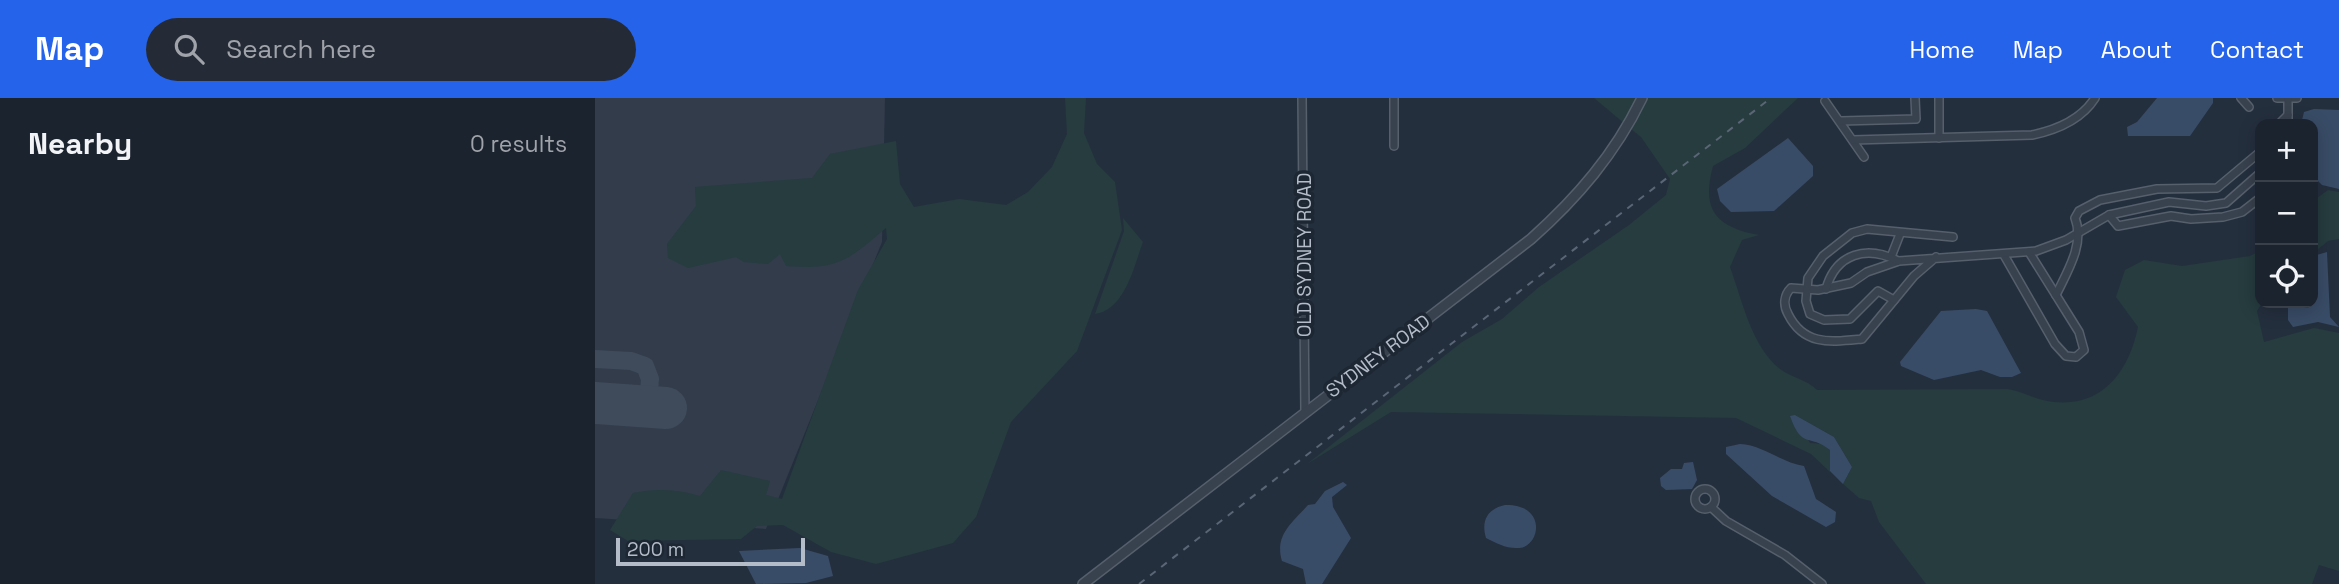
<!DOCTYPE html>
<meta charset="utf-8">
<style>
body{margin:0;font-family:"Space Grotesk",sans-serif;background:#242b36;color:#f1f3f6}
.controls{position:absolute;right:21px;top:21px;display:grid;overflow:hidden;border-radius:14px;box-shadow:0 4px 18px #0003}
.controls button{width:63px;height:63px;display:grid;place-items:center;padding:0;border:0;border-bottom:2px solid #39404a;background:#1b232e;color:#f1f3f6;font:35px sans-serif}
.scale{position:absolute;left:21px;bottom:18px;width:189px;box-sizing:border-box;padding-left:7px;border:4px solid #b4bcc9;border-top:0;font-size:19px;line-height:24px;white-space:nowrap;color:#b4bcc9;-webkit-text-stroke:5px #1d2633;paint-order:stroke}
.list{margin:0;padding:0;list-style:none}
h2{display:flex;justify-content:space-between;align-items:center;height:91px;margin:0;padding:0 28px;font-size:30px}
h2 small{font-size:23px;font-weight:400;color:#a0a4aa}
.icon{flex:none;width:38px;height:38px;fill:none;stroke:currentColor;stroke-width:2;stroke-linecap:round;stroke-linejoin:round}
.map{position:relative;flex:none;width:1744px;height:486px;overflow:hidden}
header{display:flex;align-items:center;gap:42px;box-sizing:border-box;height:98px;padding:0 35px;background:#2563eb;color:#fff}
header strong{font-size:33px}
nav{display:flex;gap:38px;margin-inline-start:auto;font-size:24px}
.search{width:490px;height:63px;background:#242b36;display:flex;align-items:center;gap:18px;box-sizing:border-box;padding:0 24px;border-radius:38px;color:#a0a4aa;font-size:26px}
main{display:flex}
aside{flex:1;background:#1b232e}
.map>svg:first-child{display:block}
</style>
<header>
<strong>Map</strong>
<div class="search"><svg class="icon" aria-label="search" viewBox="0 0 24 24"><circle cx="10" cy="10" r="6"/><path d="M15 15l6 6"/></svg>Search here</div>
<nav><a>Home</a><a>Map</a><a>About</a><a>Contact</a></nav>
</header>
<main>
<aside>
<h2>Nearby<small>0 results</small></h2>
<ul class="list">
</ul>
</aside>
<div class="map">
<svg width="1744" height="486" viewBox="0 0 1744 486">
<rect width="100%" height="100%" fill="#242f3e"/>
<!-- airport -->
<polygon fill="#323c4b" points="0,0 290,0 287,144 171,431 0,420"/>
<!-- green -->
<g fill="#263c3f">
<path d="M470,0H491L489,35L502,66L520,84L527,132L482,253L416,324L381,419L358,445L281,466L236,454L188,427L162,428L146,441L33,443L15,432L38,395C62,390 82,391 105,398L126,372L175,383L171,397L187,401L263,192L292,141L291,130C252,163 243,172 191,168L185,156L173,166L149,164L141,159L93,170L73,160L72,146L101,108L100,89L217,80L235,56L301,43L305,86L319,109L364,101L411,107L433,94L457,69L472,36Z"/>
<polygon points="999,0 1043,0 1030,26"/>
<path d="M1050,0H1203L1150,50L1118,68C1106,112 1121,129 1164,137L1147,142L1135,169C1147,201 1156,248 1185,271C1197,280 1211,281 1222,292L1412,291C1427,293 1443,303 1459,304C1508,309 1534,273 1543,229L1521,199L1530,172L1549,162L1587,168L1655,158L1665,153L1667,205L1662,213L1669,244L1719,230L1744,235V473L1724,467L1717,486H1331L1284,424L1276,403L1264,400L1248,386L1257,369L1239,339L1200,317L1215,345L1228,346L1235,352V374L1216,356L1141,320L796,314L712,366L867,244L907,221L944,189L1034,127L1071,97L1075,81L1046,39L1036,31Z"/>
<polygon points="1733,92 1744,94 1744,141 1733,143 1718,155 1718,103"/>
<path d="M528,120L548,144C539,168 530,212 500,216L529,133Z"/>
</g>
<!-- water -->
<g fill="#394c67">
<polygon points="1562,0 1618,0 1618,5 1595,38 1533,38 1532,29 1542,24"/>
<polygon points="1719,11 1744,12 1744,91 1727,87 1718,78 1718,26 1706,26 1709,14"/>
<polygon points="1193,40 1218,68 1218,78 1179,113 1136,114 1125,103 1122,91"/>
<polygon points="1732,154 1735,219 1744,229 1723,224 1698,229 1693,222 1693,205 1718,205 1718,158"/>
<polygon points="1381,211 1392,213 1426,275 1417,279 1405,279 1386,272 1339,282 1306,268 1305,264 1346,213"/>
<path d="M1200,317L1239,339L1257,369L1248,386L1235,373V352C1214,335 1207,352 1195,318Z"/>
<path d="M1145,346C1168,347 1185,364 1209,368L1221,401L1241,414L1240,424L1231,429L1177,398L1131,356V349Z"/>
<polygon points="1098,364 1102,382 1097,391 1071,392 1066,388 1065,380 1076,371 1087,371 1089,365"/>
<path d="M748,384L752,387L737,399L738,409L756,440L727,486H711L708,471L687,463C679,437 698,424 713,407L720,406L730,393Z"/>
<path d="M910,407C953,406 945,449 924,450C912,451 901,445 891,440C886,423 892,411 910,407Z"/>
<polygon points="205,450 233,458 238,478 211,485 161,486 144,453"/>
</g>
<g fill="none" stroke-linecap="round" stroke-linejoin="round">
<!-- taxiway -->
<polyline stroke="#3f4a5a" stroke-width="18" points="0,261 36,263 50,268 55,281 53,309"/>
<!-- runway -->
<polyline stroke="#3f4a5a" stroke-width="42" points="0,305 71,310"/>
<defs>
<g id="minor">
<polyline points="707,0 710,314"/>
<polyline points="1646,0 1654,9"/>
<polyline points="1682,0 1702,0"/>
<polyline points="1693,1 1693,26"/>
<polyline points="1230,3 1269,59"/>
<polyline points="1246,23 1321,21 1320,0"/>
<polyline points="1684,26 1693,17"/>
<polyline points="1344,40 1344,0"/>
<path d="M1258,42L1437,37C1461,32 1486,22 1500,0"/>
<polyline points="799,48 799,0"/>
<polyline points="1514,117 1523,128 1576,118 1596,121 1628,119 1647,114 1665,100"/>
<polyline points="1409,157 1460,246 1471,258 1481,259 1489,252 1484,234 1434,154"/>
<polyline points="1296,159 1305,136"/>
<path d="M1341,159L1319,178L1267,241C1235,244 1209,248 1193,216C1188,207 1189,197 1196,190L1223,192L1256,185L1272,174L1304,163L1441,153L1471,142L1514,117L1574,104L1611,108L1631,105L1665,75"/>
<path d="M1231,191C1241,155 1272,147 1303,163"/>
<path d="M1461,197C1472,174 1490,146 1480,120L1484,113L1505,102L1562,91L1622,90L1665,54"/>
<polyline points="1299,202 1283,193 1255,221 1229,222 1215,216 1211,203 1213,180 1228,158 1257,135 1272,131 1358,139"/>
<circle cx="1110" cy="401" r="10"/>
<polyline points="1116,409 1131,423 1190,457 1227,486"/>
</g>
<path id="tertiary" d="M488,486L936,141C982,100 1020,56 1047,0"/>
</defs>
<!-- minor casing -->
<use href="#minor" stroke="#565f6c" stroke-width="10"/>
<!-- tertiary casing -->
<use href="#tertiary" stroke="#565f6c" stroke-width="12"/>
<!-- minor -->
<use href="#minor" stroke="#38414e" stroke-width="7"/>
<!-- tertiary -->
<use href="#tertiary" stroke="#38414e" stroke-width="9"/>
<!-- rail -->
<polyline stroke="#5a6575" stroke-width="2" stroke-dasharray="7 7" stroke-linecap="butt" points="544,486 1176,0"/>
</g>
<g text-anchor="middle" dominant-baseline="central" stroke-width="7" stroke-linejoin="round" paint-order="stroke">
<!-- street labels -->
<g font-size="19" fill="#b4bcc9" stroke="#1d2633">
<text transform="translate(709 157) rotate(-90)">OLD SYDNEY ROAD</text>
<text transform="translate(783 258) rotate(-37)">SYDNEY ROAD</text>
</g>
</g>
</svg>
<div class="controls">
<button>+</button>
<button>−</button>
<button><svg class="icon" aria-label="locate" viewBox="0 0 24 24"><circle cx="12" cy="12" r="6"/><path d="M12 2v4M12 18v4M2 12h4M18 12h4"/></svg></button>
</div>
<div class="scale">200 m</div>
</div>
</main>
